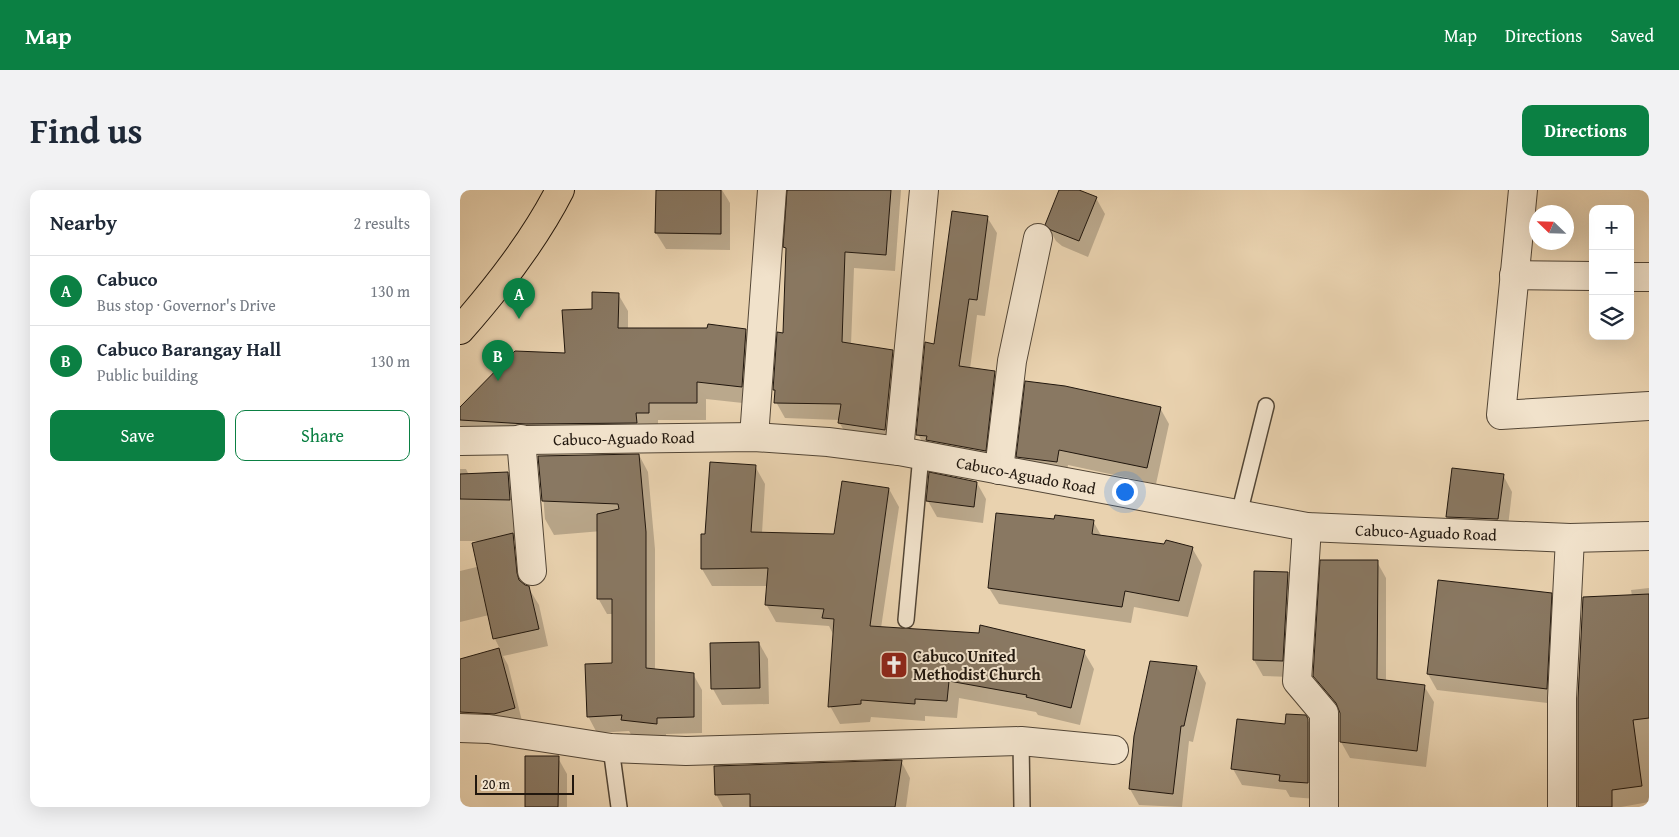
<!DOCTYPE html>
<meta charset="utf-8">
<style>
body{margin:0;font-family:"Gentium Book Plus",serif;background:#f2f2f3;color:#1f2937}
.controls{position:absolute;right:15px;top:15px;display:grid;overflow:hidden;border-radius:10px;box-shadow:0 5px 20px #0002}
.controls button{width:45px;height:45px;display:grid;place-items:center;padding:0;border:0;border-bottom:1px solid #e0e1e3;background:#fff;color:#1f2937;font:25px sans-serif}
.compass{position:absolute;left:1069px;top:15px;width:45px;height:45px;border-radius:50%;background:#fff;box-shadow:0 5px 20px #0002;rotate:293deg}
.scale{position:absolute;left:15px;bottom:12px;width:99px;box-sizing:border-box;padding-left:5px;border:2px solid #21170e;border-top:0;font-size:14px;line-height:18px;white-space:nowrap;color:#21170e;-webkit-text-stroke:4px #f1e2cb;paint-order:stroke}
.you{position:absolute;left:664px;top:301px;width:18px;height:18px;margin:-12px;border:4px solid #fff;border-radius:50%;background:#1a73e8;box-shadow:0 0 0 8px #1a73e833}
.badge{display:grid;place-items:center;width:32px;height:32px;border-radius:50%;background:#0b8043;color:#fff;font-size:16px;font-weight:700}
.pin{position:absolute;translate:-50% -41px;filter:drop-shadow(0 1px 2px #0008)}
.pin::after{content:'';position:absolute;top:26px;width:18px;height:15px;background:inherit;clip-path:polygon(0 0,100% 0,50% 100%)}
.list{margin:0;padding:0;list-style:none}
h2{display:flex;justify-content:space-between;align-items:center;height:65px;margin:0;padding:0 20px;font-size:21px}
h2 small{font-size:16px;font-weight:400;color:#747a83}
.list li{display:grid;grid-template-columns:32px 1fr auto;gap:15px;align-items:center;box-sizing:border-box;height:70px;padding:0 20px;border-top:1px solid #e0e1e3}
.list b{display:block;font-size:19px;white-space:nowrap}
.list p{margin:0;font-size:16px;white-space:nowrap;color:#747a83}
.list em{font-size:16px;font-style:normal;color:#747a83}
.actions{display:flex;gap:10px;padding:15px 20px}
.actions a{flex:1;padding:11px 0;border:1px solid #0b8043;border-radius:10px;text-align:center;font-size:18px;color:#0b8043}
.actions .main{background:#0b8043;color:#fff}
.icon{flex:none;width:28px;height:28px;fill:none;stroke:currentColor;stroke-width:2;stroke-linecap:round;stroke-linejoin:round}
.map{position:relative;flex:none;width:1189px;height:617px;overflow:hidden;border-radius:10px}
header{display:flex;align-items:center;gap:30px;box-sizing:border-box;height:70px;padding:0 25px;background:#0b8043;color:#fff}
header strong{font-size:24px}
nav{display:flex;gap:28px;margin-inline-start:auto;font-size:18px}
.intro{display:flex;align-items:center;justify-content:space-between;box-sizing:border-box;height:120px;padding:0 30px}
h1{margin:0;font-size:35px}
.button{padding:12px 22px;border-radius:10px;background:#0b8043;color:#fff;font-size:18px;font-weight:700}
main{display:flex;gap:30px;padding:0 30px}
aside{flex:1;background:#fff;border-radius:10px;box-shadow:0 5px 20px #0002}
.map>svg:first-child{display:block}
</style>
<header>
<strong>Map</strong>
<nav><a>Map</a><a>Directions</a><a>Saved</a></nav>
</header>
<div class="intro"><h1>Find us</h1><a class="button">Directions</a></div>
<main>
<aside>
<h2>Nearby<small>2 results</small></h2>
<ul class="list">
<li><span class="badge">A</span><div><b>Cabuco</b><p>Bus stop · Governor's Drive</p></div><em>130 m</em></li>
<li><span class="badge">B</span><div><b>Cabuco Barangay Hall</b><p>Public building</p></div><em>130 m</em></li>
</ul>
<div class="actions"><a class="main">Save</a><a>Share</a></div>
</aside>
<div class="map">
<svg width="1189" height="617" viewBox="0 0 1189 617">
<rect width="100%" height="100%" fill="#e9d2af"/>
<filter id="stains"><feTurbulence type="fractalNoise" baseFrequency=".004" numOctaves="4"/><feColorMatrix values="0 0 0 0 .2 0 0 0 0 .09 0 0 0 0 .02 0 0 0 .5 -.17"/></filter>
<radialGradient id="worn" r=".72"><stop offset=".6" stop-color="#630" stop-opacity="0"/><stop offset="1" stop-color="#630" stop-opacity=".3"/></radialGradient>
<!-- shadow -->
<g fill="#0003">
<polygon points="197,0 262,0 270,13 270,60 206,59 196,43"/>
<polygon points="329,0 441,0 435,81 394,78 391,155 432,161 442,178 434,256 389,249 379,232 380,230 325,228 316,212 316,203 314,200 324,144 327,61 325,57"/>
<polygon points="600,0 616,0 636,8 645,24 628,67 602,56 596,51 587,35"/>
<polygon points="527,27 537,43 525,126 517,125 510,179 534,182 544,198 534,277 467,261 458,244 475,155"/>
<polygon points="158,104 168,121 168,140 285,140 296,157 292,214 246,209 246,230 198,230 198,240 0,247 0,219 107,164 133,120"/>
<polygon points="700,218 709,234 696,294 608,275 606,288 567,283 558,267"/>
<polygon points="179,265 188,282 195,359 195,480 233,484 242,500 242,543 206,544 206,550 172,546 169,541 137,543 128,526 153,474 153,424 147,424 138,408 142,341 94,345 85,329 81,281"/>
<polygon points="295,276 305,294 302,343 375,345 429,299 439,317 421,438 624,462 634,479 620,535 578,525 576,522 499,508 497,528 465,526 465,531 411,527 410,532 380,534 370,516 374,446 369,436 316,432 306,414 308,396 252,396 242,379 246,345"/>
<polygon points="0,279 6,279 9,285 47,283 57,300 62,351 0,351"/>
<polygon points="1043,285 1052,302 1047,345 996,343 987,327"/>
<polygon points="517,293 526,309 523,333 477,327 468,311"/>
<polygon points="595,330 633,331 642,347 732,358 742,375 728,427 674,417 671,433 539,414 529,398"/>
<polygon points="54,368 65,385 65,396 68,397 79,415 88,456 43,466 48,475 63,535 0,542 0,470 40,459 35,449 29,425 0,432 0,381"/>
<polygon points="917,372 926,388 926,491 964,496 974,512 966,577 890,568 881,552 881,522 864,502 854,485"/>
<polygon points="795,382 828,383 837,399 831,487 803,486 794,470"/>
<polygon points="1189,398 1189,612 1161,617 1119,617 1172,406 1171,400"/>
<polygon points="1091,405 1100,421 1096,514 977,500 968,484"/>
<polygon points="299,453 308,469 309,514 262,515 253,499 252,454"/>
<polygon points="737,477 746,493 733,552 729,551 722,617 679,615 670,599"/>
<polygon points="847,529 857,546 857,609 830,607 826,600 782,595 773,579"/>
<polygon points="98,568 107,584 107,617 66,617"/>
<polygon points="441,571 450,588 446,617 263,617 256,604"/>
</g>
<!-- building -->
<g fill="#897862" stroke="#21170e">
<polygon points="196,0 261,0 261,44 195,43"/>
<polygon points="327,0 431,0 426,65 385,62 382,152 433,160 425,240 378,233 381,214 314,213 315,200 313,200 317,142 323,143 326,58 323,57"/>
<polygon points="599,0 619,0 637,7 619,51 591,40 585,35"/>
<polygon points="492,21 528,26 517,110 509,109 499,176 535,181 526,261 466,250 467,246 456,245 465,152 474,154"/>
<polygon points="132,102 159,103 158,138 247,138 248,134 286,139 282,197 237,192 237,213 189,213 189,223 176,223 177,233 66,234 0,230 0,217 55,161 105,163 102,120 132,119"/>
<polygon points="565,191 605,196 701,217 687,278 599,260 597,272 556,267"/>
<polygon points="179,264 186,342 186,478 234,483 234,527 197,528 197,534 161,530 162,525 127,527 125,474 152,473 152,409 137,409 137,324 159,319 158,314 82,311 78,266"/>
<polygon points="250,272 296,275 291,342 374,344 382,291 429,298 410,436 519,443 520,435 625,460 611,518 566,507 567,505 489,491 487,511 455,509 455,514 401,510 401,514 368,517 374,429 362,428 364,419 305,415 308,378 241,379 241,344 245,344"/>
<polygon points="992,278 1044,284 1038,329 986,327"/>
<polygon points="48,282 50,310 0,309 0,284"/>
<polygon points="469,282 517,292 514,317 466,311"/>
<polygon points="536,323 594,329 595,325 634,330 632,344 704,354 706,350 733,357 719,411 665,401 662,417 528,398"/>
<polygon points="53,343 57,383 59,390 65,395 69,396 79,439 33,449 12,353"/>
<polygon points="860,370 918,370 917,489 965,495 957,561 880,552 880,523 876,513 853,486"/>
<polygon points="794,381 828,382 823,471 793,470"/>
<polygon points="978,390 1092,403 1087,499 967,484"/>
<polygon points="1189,404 1189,528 1173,530 1182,596 1152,600 1152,617 1118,617 1118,508 1123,407"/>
<polygon points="299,452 300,498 251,499 250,453"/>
<polygon points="39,458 55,518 34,524 0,522 0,469"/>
<polygon points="690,471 737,476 724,536 721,536 713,604 669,599 674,546"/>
<polygon points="826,524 846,525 848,529 848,593 819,591 820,585 771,579 777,529 825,534"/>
<polygon points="65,566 99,566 98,617 65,617"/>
<polygon points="442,570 435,617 290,617 290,604 255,605 254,576"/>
</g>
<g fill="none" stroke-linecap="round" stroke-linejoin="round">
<defs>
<g id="service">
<polyline points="779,324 806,216"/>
<polyline points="446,430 461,265"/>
<polyline points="561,551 562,617"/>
<polyline points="151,558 159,617"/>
</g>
<g id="minor">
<polyline points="1063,0 1041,225 1189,216"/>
<polyline points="1054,85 1133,86"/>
<polyline points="1170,87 1189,87"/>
<polyline points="294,247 312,0"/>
<polyline points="61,249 72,381"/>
<polyline points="439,261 464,0"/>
<polyline points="539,280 552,171 578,48"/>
<polyline points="847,337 837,491 864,523 864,617"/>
<polyline points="0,538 29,539 151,558 226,561 561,551 654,560"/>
<polyline points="1102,617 1102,508 1110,348"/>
</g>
<polyline id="tertiary" points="0,251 294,247 368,252 439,261 847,337 1110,348 1189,346"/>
<path id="primary" d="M0,140C38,97 74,51 100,0"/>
</defs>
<!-- service casing -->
<use href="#service" stroke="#534636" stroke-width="18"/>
<!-- minor casing -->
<use href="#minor" stroke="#534636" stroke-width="30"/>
<!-- tertiary casing -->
<use href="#tertiary" stroke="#534636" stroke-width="30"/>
<!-- primary casing -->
<use href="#primary" stroke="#21170e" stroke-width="30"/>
<!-- service -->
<use href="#service" stroke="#f1e2cb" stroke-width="15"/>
<!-- minor -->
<use href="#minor" stroke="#f1e2cb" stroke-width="28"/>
<!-- tertiary -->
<use href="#tertiary" stroke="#f1e2cb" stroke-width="28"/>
<!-- primary -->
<use href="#primary" stroke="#e9d2af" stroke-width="28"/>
</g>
<!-- icons -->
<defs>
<symbol id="church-square" viewBox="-11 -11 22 22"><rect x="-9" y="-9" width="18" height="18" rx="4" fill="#8f2418" stroke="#f1e2cb"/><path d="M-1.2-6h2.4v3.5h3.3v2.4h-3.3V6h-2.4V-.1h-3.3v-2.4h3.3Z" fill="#fff"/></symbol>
</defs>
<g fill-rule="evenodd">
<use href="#church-square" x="418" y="459" width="32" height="32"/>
</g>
<g text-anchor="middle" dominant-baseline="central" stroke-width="4" stroke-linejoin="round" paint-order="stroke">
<!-- street labels -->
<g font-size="16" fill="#21170e" stroke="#f1e2cb">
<text transform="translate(164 248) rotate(-1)">Cabuco-Aguado Road</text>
<text transform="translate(566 285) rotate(11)">Cabuco-Aguado Road</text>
<text transform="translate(966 342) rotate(2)">Cabuco-Aguado Road</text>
</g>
<!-- poi labels -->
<g font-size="16" font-weight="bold" fill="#21170e" stroke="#f1e2cb" text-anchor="start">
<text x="453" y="466">Cabuco United<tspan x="453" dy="18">Methodist Church</tspan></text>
</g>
</g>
<rect width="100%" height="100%" filter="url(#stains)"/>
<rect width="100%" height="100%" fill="url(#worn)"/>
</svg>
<div class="controls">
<button>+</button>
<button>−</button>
<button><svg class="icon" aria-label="layers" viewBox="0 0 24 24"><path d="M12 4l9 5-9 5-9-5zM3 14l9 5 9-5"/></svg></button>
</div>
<svg class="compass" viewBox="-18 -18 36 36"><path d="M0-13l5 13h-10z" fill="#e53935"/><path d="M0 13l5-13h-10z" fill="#747a83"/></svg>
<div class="scale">20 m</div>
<div class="you"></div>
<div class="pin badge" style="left:59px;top:129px">A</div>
<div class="pin badge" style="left:38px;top:191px">B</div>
</div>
</main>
